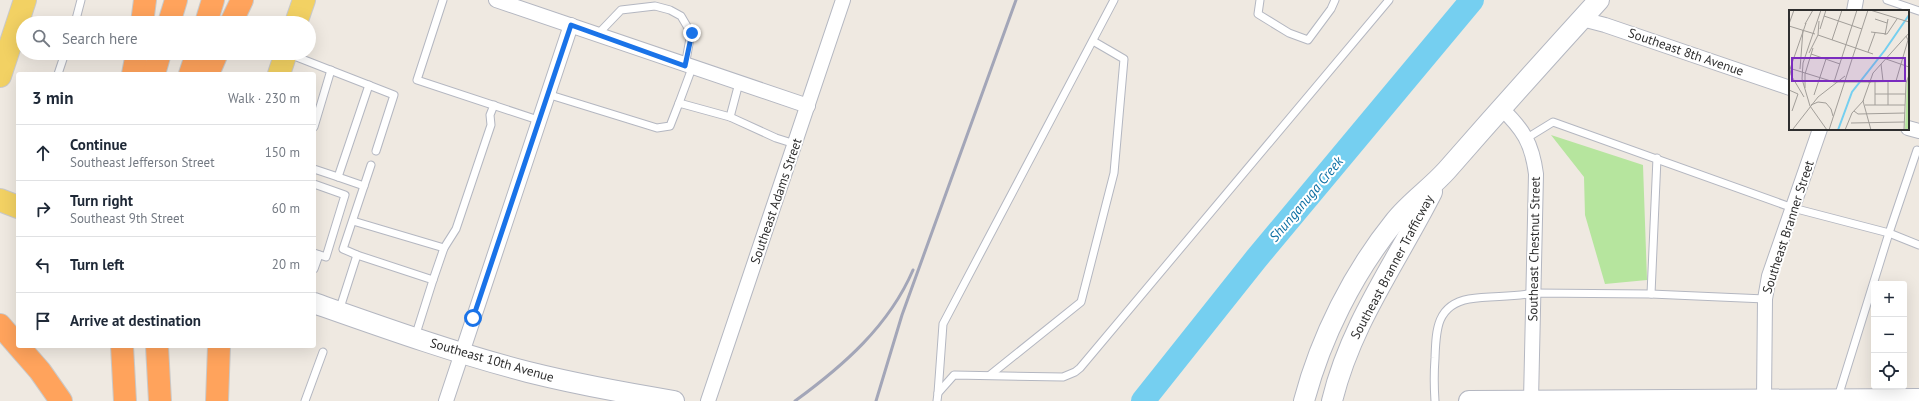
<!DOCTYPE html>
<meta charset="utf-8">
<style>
body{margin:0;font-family:"PT Sans",sans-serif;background:#f2f2f3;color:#1f2937}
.controls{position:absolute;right:12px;bottom:12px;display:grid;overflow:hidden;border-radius:4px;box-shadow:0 4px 16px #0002}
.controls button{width:36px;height:36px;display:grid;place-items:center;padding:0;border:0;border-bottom:1px solid #e0e1e3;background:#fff;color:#1f2937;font:20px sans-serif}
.stop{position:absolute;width:12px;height:12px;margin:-9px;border:3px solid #1a73e8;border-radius:50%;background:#fff}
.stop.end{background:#1a73e8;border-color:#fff;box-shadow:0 1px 4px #0008}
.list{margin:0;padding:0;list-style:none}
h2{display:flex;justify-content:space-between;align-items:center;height:52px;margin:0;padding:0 16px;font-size:17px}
h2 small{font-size:13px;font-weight:400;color:#747a83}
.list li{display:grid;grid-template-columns:26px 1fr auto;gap:12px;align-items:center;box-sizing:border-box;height:56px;padding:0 16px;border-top:1px solid #e0e1e3}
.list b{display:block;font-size:15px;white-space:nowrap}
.list p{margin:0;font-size:13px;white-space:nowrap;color:#747a83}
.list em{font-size:13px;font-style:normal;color:#747a83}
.icon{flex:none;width:22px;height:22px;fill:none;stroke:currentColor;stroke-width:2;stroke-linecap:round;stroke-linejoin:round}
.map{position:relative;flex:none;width:1919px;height:401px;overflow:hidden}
.search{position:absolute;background:#fff;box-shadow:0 4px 16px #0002;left:16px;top:16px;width:300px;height:44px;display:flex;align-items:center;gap:10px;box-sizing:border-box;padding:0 14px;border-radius:22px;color:#747a83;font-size:15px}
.panel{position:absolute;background:#fff;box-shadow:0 4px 16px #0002;left:16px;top:72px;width:300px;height:276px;border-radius:4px}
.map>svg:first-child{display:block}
</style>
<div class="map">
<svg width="1919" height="401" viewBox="0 0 1919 401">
<rect width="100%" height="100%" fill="#efe9e1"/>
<!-- green -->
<polygon fill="#b6e59e" points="1551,135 1643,165 1647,280 1605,284 1585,215 1584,177"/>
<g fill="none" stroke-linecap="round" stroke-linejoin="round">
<!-- river -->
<polyline stroke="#75cff0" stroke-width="24" points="1143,401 1256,259 1472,0"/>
<defs>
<g id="lane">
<polyline points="443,0 417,80 538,120"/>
<polyline points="1260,0 1258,14 1289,33 1308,40 1331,9 1335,0"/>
<polyline points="1887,0 1919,11"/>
<polyline points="75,23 81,0"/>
<polyline points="598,34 621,10 655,6 670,10 681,16 691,33 685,66"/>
<polyline points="289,54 394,95 376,151"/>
<polyline points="58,74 65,53"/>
<polyline points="547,94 657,128 670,126 679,103 730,117 776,138 795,144"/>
<polyline points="679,103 692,68"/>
<polyline points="730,117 739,83"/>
<polyline points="314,127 331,70"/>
<polyline points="1527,138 1553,122 1793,208 1889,233 1919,245"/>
<polyline points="314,169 338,177 369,85"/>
<polyline points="338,177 364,186"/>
<polyline points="314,184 345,195 326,257 314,253"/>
<polyline points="353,221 444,248"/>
<polyline points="357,255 343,249 371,165"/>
<polyline points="314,269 319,255"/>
<polyline points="433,280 444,248 456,229 491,125 490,115 494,105"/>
<polyline points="1651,294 1657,158"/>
<polyline points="339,311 357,255 433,280 415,337"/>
<polyline points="990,375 1081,302 1114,173 1124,59 1093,41"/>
<polyline points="938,393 943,324 1114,0"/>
<polyline points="1838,397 1889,233 1917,150"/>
<polyline points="305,401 323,352"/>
<polyline points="937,401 938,393 954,375 1063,377 1075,372 1080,368 1389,0"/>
<path d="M1435,401C1434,387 1434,372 1435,358C1436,331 1436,305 1469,299C1491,295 1512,298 1533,293L1651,294L1765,299"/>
</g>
<g id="street">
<polyline points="496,0 808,106"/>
<polyline points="1854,11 1856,0"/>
<polyline points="1582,19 1605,25 1790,88"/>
<path d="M1501,108C1523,129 1532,143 1536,174L1531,400"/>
<polyline points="1908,128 1919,131"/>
<polyline points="1764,399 1765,299 1769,276 1820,129"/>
<polyline points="446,401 571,25"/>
<polyline points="708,401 843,0"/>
</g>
<g id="secondary">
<path d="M314,303C385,328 455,353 528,372C576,384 625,393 674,401"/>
<path d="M1304,401C1321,337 1353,273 1395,221C1410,202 1431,188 1447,170C1497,113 1548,56 1599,0"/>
<path d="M1332,401C1351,323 1396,263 1432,192"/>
<polyline points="1469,401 1919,399"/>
</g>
<g id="primary">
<polyline points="296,23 304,0"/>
<polyline points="279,74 286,53"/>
<polyline points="0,76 25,0"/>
<polyline points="0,200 18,207"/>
</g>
<g id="highway">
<polyline points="142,23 145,0"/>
<polyline points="169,23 176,0"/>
<polyline points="206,23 213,0"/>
<polyline points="231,23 242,0"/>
<polyline points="133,74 137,53"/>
<polyline points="154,74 160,53"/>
<polyline points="190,74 197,53"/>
<polyline points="208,74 217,53"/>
<polyline points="0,325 40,371 61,401"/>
<polyline points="122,346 125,401"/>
<polyline points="157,346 160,401"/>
<polyline points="217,401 219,346"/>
</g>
</defs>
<!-- lane casing -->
<use href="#lane" stroke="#b4b7c1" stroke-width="9"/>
<!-- street casing -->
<use href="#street" stroke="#b4b7c1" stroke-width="16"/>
<!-- secondary casing -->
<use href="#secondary" stroke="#b4b7c1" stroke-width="22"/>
<!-- primary casing -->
<use href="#primary" stroke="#c9c9c9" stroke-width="24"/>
<!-- highway casing -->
<use href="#highway" stroke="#c9c9c9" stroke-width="24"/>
<!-- lane -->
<use href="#lane" stroke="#fff" stroke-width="7"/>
<!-- street -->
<use href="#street" stroke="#fff" stroke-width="14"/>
<!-- secondary -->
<use href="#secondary" stroke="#fff" stroke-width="20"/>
<!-- primary -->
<use href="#primary" stroke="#f2d163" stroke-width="22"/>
<!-- highway -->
<use href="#highway" stroke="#ffa35c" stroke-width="22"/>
<!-- rail -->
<g stroke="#a3a6b8" stroke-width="3">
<path d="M795,401C843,366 889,326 913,270"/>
<polyline points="876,401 902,315 1016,0"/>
</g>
</g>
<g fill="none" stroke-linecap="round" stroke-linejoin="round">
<!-- route -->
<polyline stroke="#1a73e8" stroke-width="5" points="473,318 571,25 685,66 692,33"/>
</g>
<g text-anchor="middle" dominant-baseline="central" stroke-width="4" stroke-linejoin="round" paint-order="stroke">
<!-- street labels -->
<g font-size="13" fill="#2e2e2e" stroke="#fff">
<text transform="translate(1686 52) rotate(19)">Southeast 8th Avenue</text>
<text transform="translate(776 201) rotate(-71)">Southeast Adams Street</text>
<text transform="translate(1788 227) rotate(-72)">Southeast Branner Street</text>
<text transform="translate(1534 249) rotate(-89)">Southeast Chestnut Street</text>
<text transform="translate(1392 267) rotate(-62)">Southeast Branner Trafficway</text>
<text transform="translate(492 360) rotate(16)">Southeast 10th Avenue</text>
</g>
<!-- water labels -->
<g font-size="14" font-style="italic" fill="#0d6fa3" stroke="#fff">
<text transform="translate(1306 199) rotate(-50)">Shunganuga Creek</text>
</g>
</g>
<!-- overview -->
<g transform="translate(1789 10)">
<rect width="120" height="120" fill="#efe9e1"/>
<path d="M118,72H120V120H116Z" fill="#b6e59e"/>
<path fill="none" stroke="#75cff0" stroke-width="2" d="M49,120L63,82L96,40L120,5"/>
<path fill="none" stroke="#a29e99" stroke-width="1" d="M32,0L14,53L13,69L21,96L38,120M81,0L120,12M35,6L73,19M86,9L98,13M0,14L5,0M16,14L24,0M0,16L26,24M31,19L37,0M82,22L98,24L108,9M29,25L84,44M96,25L99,9M43,30L53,0M79,42L86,23M20,43L29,25L30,11M22,44L51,54M97,49L120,57M92,54L94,71M0,58L45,72H82M1,59L17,13M1,59L2,65L15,87M11,59L14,20M16,64L24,38M99,71V95M107,71L119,30L117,26M45,72L68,0M79,72L120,71M86,72V95M16,78V64M0,80L9,84L3,101M86,84H117M25,85L37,49M74,91L82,120M74,91L84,63L120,23M22,95L29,92L37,93L42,99L44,106M76,95H116M65,101L69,104L116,103M62,113L115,112M4,119L29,87L56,66M40,120L79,0M56,120L63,103L75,90M115,120L117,73L120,65"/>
<path fill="#7b2cbf" fill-opacity="0.15" stroke="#7b2cbf" stroke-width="2" d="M3,48H116V71H3Z"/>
<rect width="120" height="120" fill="none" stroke="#2e2e2e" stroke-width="2"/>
</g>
</svg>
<div class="controls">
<button>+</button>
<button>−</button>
<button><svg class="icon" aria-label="locate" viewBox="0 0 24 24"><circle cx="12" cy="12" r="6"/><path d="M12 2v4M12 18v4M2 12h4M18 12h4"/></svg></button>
</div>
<div class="stop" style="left:473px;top:318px"></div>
<div class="stop end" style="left:692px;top:33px"></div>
<div class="search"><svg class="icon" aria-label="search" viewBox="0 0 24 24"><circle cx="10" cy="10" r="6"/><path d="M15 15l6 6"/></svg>Search here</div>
<section class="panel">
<h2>3 min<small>Walk · 230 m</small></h2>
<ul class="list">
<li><svg class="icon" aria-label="ahead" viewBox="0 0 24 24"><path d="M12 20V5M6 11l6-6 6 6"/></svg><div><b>Continue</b><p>Southeast Jefferson Street</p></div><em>150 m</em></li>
<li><svg class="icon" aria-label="right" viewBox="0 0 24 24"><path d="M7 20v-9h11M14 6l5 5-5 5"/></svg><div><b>Turn right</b><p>Southeast 9th Street</p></div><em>60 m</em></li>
<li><svg class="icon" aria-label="left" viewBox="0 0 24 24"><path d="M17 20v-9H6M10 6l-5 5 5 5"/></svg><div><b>Turn left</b></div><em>20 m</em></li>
<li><svg class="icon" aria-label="arrive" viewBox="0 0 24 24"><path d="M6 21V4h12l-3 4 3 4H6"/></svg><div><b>Arrive at destination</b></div></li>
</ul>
</section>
</div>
